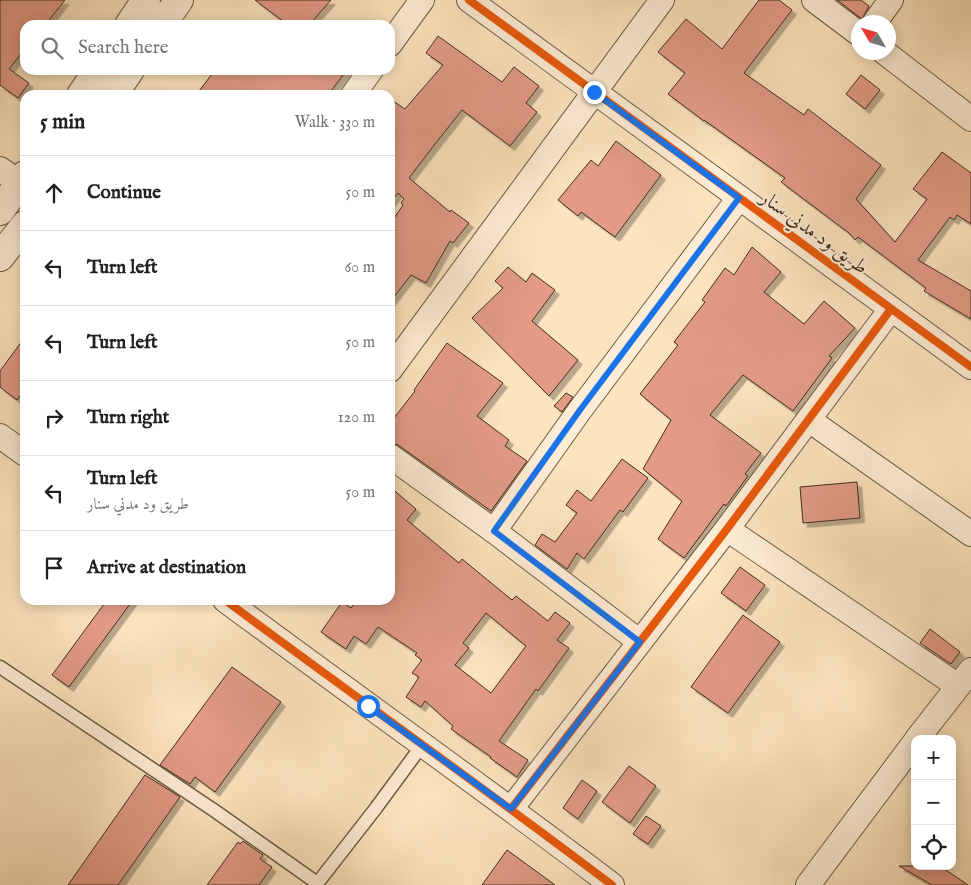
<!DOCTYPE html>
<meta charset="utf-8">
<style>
body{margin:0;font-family:"IM FELL English",Amiri,serif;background:#f6f6f6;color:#202124}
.controls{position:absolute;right:15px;bottom:15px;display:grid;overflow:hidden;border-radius:10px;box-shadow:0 2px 12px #0003}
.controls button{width:45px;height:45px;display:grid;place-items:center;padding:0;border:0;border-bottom:1px solid #e0e0e0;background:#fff;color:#202124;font:25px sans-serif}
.compass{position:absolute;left:851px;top:15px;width:45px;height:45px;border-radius:50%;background:#fff;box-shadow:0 2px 12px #0003;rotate:308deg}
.stop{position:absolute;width:15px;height:15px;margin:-11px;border:4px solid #1a73e8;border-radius:50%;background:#fff}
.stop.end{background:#1a73e8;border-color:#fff;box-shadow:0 1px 5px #0008}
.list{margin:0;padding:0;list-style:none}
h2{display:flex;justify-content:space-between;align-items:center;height:65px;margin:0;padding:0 20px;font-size:21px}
h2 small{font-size:16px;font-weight:400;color:#757577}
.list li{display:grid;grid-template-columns:32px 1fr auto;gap:15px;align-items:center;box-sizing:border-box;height:75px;padding:0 20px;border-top:1px solid #e0e0e0}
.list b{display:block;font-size:19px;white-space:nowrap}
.list p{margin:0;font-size:16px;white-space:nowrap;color:#757577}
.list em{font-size:16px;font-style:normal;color:#757577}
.icon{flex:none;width:28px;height:28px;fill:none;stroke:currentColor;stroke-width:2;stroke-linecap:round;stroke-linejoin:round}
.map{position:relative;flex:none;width:971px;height:885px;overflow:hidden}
.search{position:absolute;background:#fff;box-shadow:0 2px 12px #0003;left:20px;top:20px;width:375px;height:55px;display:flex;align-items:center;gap:12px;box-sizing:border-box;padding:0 18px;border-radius:15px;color:#757577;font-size:19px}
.panel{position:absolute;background:#fff;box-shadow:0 2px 12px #0003;left:20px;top:90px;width:375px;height:515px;border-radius:15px}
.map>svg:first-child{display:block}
</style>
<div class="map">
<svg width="971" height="885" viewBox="0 0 971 885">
<defs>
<filter id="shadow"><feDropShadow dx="4.5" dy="4.5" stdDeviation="0" flood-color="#0004"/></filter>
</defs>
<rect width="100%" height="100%" fill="#fde4be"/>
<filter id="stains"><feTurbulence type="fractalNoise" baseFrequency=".004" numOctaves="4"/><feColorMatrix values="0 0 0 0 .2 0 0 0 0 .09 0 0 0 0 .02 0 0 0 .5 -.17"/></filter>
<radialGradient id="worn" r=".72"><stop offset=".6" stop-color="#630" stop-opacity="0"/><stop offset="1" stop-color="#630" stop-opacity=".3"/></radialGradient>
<!-- building -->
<g fill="#e39b86" stroke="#3f2f1e" fill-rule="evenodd" filter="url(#shadow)">
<polygon points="0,0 65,0 45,25 25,25 25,49 9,69 29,83 18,98 0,85"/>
<polygon points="255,0 331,0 309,25 288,25"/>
<polygon points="759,0 779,0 792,10 744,73 804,115 808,109 881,165 856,199 895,242 927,199 913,189 942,152 971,173 971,224 957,215 954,220 950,217 918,260 971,291 971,319 924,291 926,288 858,237 855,240 849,233 781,182 785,178 704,120 704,121 668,94 685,73 658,52 686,19 722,49"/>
<polygon points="837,0 861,0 869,6 862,19"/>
<polygon points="438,36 502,82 514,67 539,86 526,103 537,112 510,146 462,110 435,144 409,178 450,212 451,210 469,223 453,243 450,241 426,283 411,275 390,302 390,224 403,205 401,203 404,199 398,193 390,203 390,99 405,109 443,65 426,53"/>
<polygon points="215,70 347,70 328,95 196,95"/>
<polygon points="861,75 880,90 865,109 846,94"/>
<polygon points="616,141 661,175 615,237 581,212 578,216 558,200 591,160 598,166"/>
<polygon points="752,247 781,272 764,292 804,324 824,301 855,328 829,356 832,358 793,411 743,375 710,415 761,453 745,474 748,476 726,506 724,504 684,558 658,539 682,501 643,469 671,420 640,394 678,345 674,342 705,302 702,300 725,268 734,275"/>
<polygon points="508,267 526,282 532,273 555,290 532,321 578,360 549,396 472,318 503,288 495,281"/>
<polygon points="25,337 25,389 17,400 0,387 0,371"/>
<polygon points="447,343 503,383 477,416 509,440 505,446 527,461 491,511 398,445 390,442 390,423 415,391 414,390"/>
<polygon points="566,393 573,397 562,412 554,406"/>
<polygon points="622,459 648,478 623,512 620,510 584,559 577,553 567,569 535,545 542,534 555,542 577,513 566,505 577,490 591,501"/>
<polygon points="857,482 860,518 803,523 800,487"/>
<path d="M390,487L416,509L407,520L459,563L462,559L512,600L516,596L548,621L555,612L570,623L557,640L569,648L538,691L536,689L499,741L528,760L517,777L490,758L491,757L451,729L453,726L425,701L421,707L406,697L419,677L412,673L422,660L415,655L417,653L378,627L366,644L354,636L346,649L321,632L342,602L351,608L357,600H390ZM486,613L526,646L491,693L455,665L469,648L463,643Z"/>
<polygon points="740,567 765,585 746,611 721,593"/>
<polygon points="107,600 133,600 69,687 52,675"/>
<polygon points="743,615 780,642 728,713 691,687"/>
<polygon points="930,629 960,652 951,664 920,643"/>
<polygon points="232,667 281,702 215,792 195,777 190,784 160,765"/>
<polygon points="629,766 656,786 630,823 602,802"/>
<polygon points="145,775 180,797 118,885 68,885"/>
<polygon points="582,780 597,791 578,819 563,808"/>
<polygon points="646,816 661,826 648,844 633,834"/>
<polygon points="243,841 263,855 260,859 272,867 259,885 207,885 238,842 240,844"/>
<polygon points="507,850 555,885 482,885"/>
<polygon points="899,866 940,866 968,885 932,885"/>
</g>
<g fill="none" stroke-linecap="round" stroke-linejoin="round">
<defs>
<g id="service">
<polyline points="0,667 215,811 317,883"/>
<polyline points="316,885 376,808 423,744"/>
</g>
<g id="minor">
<polyline points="469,0 971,367"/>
<polyline points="814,0 858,33"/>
<polyline points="875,22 891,0"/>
<polyline points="390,44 422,0"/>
<polyline points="884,52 971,119"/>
<polyline points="353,95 371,70"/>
<polyline points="0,169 20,183"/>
<polyline points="390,370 662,0"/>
<polyline points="809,420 971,534"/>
<polyline points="0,436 25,454"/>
<polyline points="390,456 494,531 640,642"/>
<polyline points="727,529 958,686"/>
<polyline points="494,531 580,410 739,198"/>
<path d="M225,600C353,695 484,788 612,885"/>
<polyline points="917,739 971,670"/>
<polyline points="511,809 727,529 891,309"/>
<polyline points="808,885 915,742"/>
</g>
<g id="tertiary">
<polyline points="129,25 146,0"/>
<polyline points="161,25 179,0"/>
<polyline points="81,95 98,70"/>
<polyline points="113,95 130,70"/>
<polyline points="0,211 25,175"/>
<polyline points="0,257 25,225"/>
</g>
</defs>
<!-- service casing -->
<use href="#service" stroke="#6e5c46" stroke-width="15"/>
<!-- minor casing -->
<use href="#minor" stroke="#6e5c46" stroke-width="26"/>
<!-- tertiary casing -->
<use href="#tertiary" stroke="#6e5c46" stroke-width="30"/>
<!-- service -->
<use href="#service" stroke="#feedd5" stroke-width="12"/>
<!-- minor -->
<use href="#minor" stroke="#feedd5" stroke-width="24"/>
<!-- tertiary -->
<use href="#tertiary" stroke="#feedd5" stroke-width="28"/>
<defs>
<g id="cycleway">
<polyline points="469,0 971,367"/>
<path d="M225,600C353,695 484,788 612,885"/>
<polyline points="511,809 727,529 891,309"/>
</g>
</defs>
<!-- cycleway casing -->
<use href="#cycleway" stroke="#feedd5" stroke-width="11"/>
<!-- cycleway -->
<use href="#cycleway" stroke="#e8590c" stroke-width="8"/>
</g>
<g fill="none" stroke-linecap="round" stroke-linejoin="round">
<!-- route -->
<polyline stroke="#1a73e8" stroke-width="6" points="368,706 511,809 640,642 494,531 580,410 739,198 594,92"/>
</g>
<g text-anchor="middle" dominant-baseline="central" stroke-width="4" stroke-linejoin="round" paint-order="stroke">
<!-- street labels -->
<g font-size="20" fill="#3f2f1e" stroke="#feedd5">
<text transform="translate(814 233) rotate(36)">طريق ود مدني سنار</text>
</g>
</g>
<rect width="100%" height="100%" filter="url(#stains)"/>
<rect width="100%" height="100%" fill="url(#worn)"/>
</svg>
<div class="controls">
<button>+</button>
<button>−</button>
<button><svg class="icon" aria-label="locate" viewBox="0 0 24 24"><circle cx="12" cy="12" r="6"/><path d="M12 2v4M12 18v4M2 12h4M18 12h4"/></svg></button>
</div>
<svg class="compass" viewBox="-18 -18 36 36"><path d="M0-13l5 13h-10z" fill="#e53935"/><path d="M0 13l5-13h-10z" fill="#757577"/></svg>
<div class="stop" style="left:368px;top:706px"></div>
<div class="stop end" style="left:594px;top:92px"></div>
<div class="search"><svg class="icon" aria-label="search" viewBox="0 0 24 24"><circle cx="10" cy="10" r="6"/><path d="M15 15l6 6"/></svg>Search here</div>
<section class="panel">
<h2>5 min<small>Walk · 330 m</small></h2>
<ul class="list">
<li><svg class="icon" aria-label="ahead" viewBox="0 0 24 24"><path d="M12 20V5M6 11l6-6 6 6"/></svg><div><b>Continue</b></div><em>50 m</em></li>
<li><svg class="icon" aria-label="left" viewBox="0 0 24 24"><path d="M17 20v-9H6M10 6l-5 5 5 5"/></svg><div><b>Turn left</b></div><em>60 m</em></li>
<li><svg class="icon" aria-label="left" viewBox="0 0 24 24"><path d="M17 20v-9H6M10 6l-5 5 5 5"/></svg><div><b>Turn left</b></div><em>50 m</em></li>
<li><svg class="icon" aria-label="right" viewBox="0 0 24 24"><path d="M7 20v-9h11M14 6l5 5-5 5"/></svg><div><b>Turn right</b></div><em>120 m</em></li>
<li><svg class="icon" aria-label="left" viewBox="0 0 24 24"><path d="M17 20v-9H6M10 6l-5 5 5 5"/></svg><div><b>Turn left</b><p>طريق ود مدني سنار</p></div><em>50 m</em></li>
<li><svg class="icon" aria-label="arrive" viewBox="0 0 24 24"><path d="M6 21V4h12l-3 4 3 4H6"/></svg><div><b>Arrive at destination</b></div></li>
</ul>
</section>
</div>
